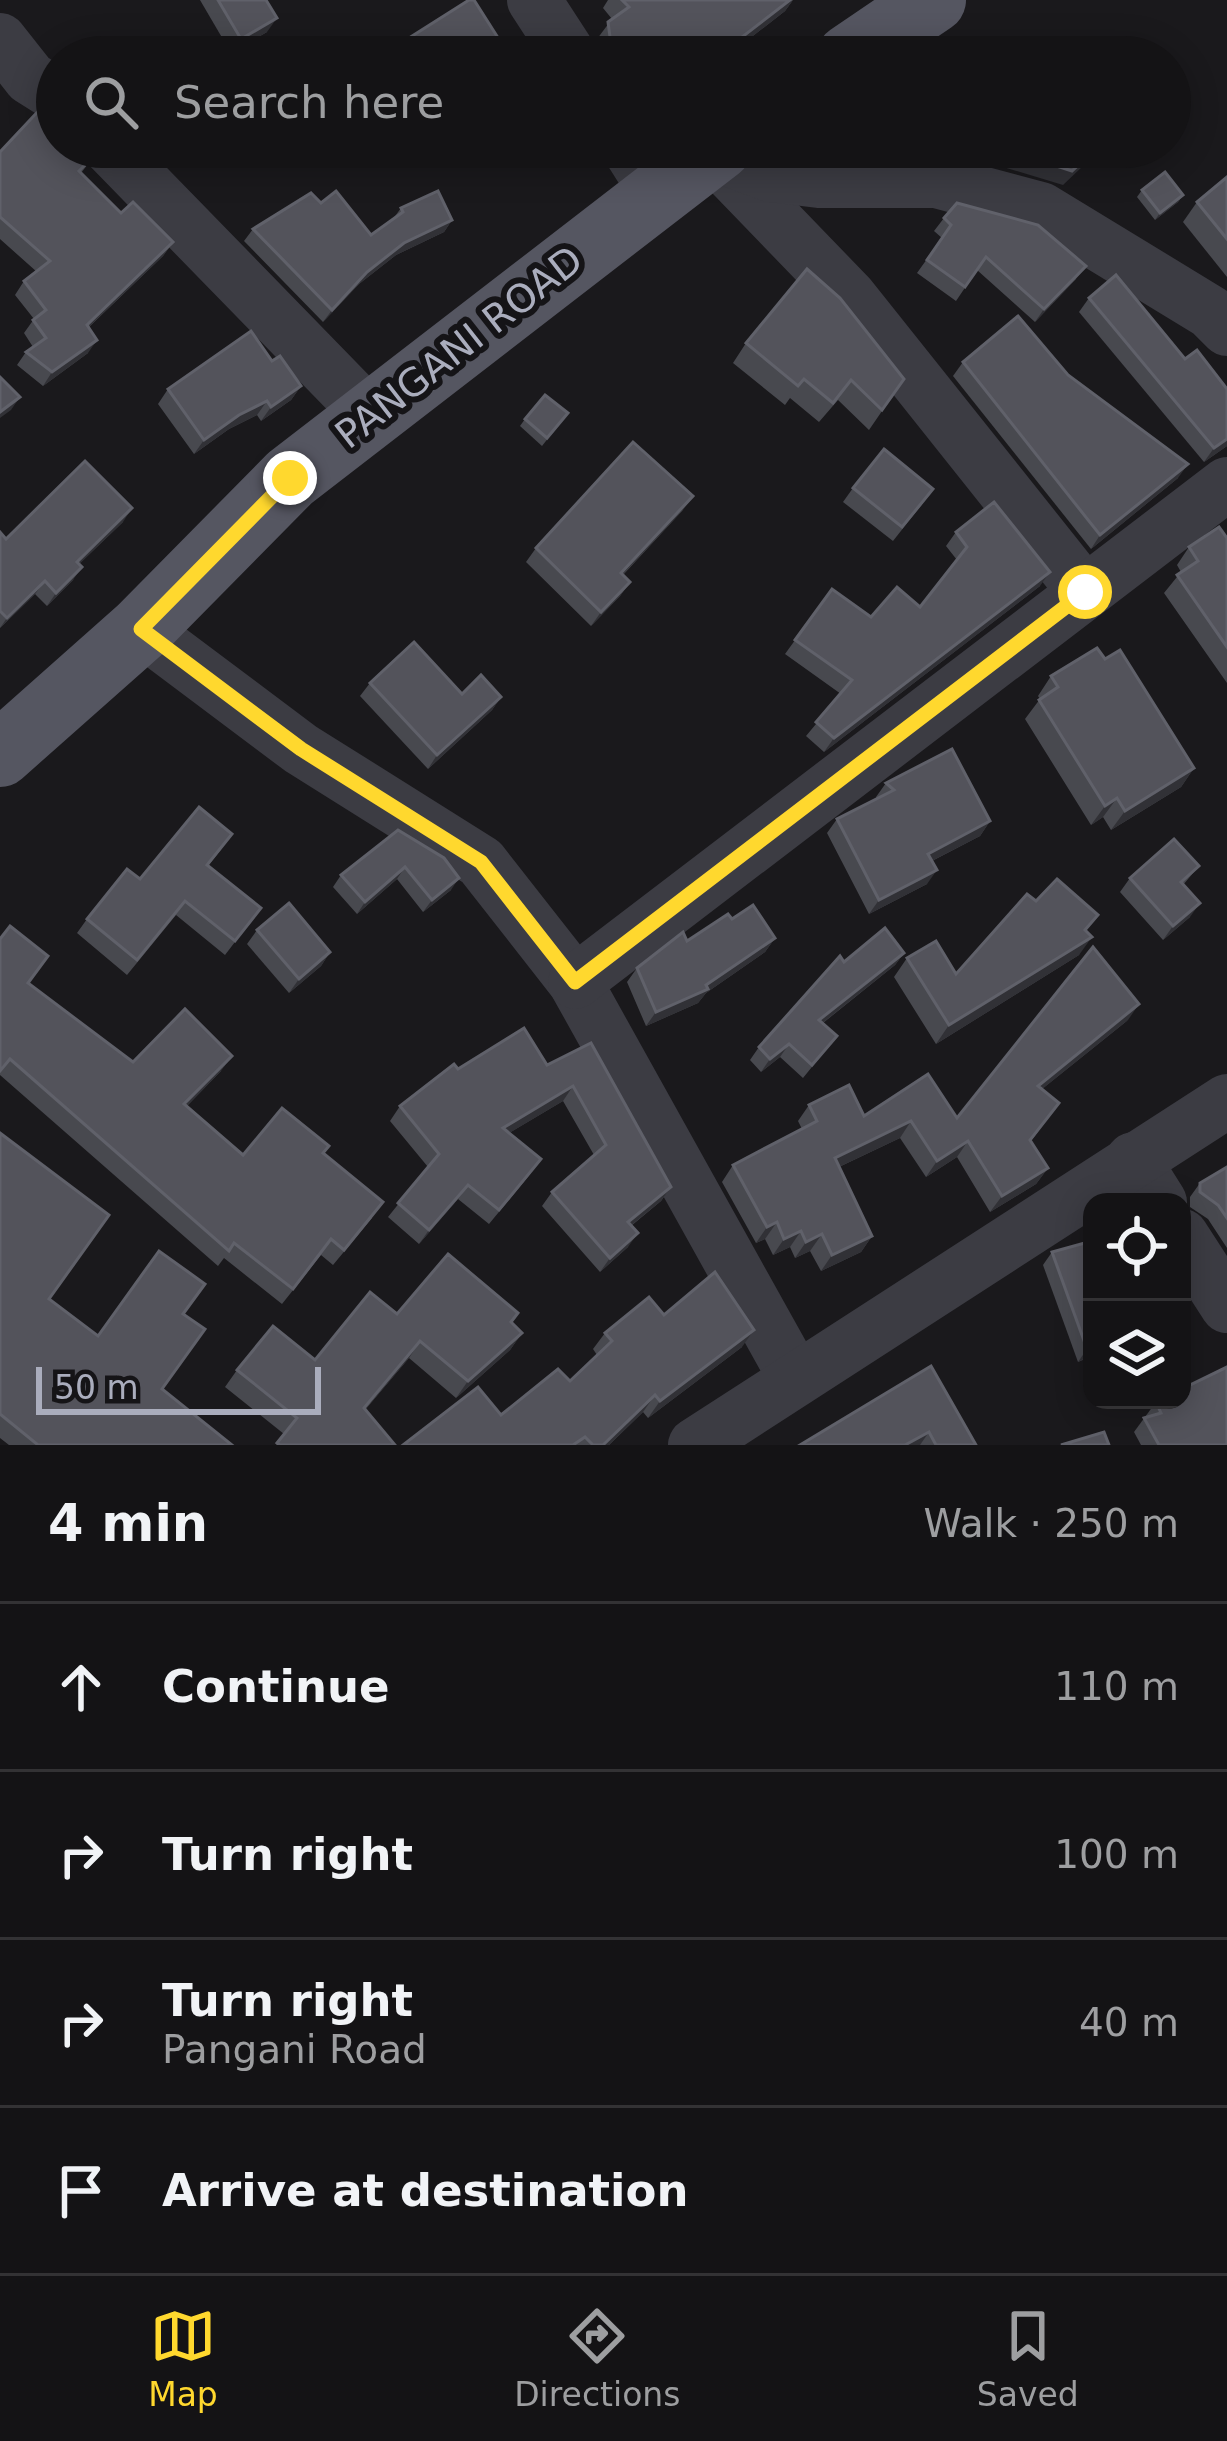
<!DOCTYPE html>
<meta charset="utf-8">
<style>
body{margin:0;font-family:"DejaVu Sans",sans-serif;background:#1d1c1e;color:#f1f3f6}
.controls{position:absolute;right:36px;bottom:36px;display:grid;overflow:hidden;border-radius:24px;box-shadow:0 6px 30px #0003}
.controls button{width:108px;height:108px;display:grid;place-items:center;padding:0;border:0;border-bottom:3px solid #333234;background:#141315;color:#f1f3f6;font:60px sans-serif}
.scale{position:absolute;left:36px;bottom:30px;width:285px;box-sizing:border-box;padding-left:12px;border:6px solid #aaadbd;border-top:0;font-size:33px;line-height:42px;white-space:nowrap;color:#aaadbd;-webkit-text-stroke:9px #151417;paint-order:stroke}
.stop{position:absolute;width:36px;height:36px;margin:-27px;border:9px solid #ffd82e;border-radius:50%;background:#fff}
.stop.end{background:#ffd82e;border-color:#fff;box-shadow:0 3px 12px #0008}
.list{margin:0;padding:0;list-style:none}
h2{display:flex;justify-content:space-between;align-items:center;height:156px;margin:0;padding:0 48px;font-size:51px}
h2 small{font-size:39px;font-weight:400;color:#9d9ea0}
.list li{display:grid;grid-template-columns:78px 1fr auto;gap:36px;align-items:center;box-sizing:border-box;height:168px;padding:0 48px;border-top:3px solid #333234}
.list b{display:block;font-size:45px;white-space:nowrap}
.list p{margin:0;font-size:39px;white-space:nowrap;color:#9d9ea0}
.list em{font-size:39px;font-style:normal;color:#9d9ea0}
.icon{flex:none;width:66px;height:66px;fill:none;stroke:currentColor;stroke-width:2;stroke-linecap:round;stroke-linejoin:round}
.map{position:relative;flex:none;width:1227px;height:1445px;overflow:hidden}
.search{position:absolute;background:#141315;box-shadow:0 6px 30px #0003;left:36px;right:36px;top:36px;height:132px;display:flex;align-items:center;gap:30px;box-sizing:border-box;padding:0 42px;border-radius:66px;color:#9d9ea0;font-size:45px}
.sheet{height:828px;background:#141315}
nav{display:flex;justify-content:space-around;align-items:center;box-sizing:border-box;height:168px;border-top:3px solid #333234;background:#141315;font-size:33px;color:#9d9ea0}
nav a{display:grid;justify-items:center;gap:6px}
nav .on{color:#ffd82e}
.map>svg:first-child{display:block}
</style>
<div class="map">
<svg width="1227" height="1445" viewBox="0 0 1227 1445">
<rect width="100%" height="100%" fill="#1a191c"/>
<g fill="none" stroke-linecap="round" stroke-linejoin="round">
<!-- minor -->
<g stroke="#3c3c43" stroke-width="54">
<polyline points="534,0 571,57"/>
<polyline points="0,40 30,78 57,95"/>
<polyline points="109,147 371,416"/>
<polyline points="628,147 657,193"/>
<polyline points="711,153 850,297 1085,592"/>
<polyline points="719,156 770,175 819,181 936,181 1041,209 1210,312 1227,329"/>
<polyline points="141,629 301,749 481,862 575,982 796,1379"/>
<polyline points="575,982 1227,484"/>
<polyline points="1133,1159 1160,1202"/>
<polyline points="1182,1236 1227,1306"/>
<polyline points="695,1445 1227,1101"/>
</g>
<!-- major -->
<g stroke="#555661" stroke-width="66">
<polyline points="849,57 933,0"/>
<polyline points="0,754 141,629 290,478 719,147"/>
</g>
</g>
<!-- wall -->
<g fill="#48494f">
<polygon points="200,0 266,0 267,32 231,53"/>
<polygon points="608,0 793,0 785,11 726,57 598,57 597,39 612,19 603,8"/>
<polygon points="0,152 95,155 81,173 121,213 173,242 163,256 89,327 88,353 43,386 17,365 26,352 33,347 24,333 34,319 15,295 24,281 37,272 0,239"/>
<polygon points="1227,177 1227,277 1183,222 1197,202"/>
<polygon points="1142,190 1183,195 1178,202 1155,220 1137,197"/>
<polygon points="321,203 371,235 393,219 401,208 452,220 444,232 396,255 359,284 323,322 244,241 253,229"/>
<polygon points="944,218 1076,279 1035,322 977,270 956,301 917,273 942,238 934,231"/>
<polygon points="1089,298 1185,359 1227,446 1204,462 1079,312"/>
<polygon points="746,343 904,379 869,430 838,400 819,422 790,398 785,405 733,363"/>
<polygon points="272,361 301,386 291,400 261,421 257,415 229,429 194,454 158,404 168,389"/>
<polygon points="963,362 1068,375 1178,478 1091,549 953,376"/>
<polygon points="568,413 542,446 520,426 525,419"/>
<polygon points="853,488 923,503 893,541 843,502"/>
<polygon points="683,510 623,575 630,582 620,596 591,626 526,562 536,548"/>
<polygon points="123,522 79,564 73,580 47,606 35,594 0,628 0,532 6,539"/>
<polygon points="956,532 1040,586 824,752 806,736 841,694 785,654 832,589 871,617 920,607 957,560 946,546"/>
<polygon points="1227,538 1227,683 1164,593 1181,572 1177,565 1189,547"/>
<polygon points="1105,659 1194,768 1181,787 1111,830 1103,817 1091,825 1025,719 1040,699 1038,696 1051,676"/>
<polygon points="370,683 501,697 492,710 428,769 360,696"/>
<polygon points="886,783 990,821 980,836 932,861 927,884 869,914 827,833 837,819 877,799 876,797"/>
<polygon points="398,830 451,890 423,912 397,879 357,914 333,887 341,875"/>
<polygon points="222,848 208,866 261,908 225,955 176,915 127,975 77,933 87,919 140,879"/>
<polygon points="1199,866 1183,885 1190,917 1163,940 1120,892 1130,878"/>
<polygon points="1036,901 1087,932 1079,955 936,1044 894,977 907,958 956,974"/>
<polygon points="732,919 775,938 765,952 706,993 698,1003 646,1026 627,982 637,968"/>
<polygon points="257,930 330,952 321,966 289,993 247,944"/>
<polygon points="0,939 28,983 133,1062 221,1071 187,1106 243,1155 324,1153 372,1218 333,1265 321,1255 282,1304 224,1258 218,1266 0,1075"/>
<polygon points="904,953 895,965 823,1023 837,1036 803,1078 780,1057 761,1072 750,1060 759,1047 844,962"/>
<polygon points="1128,1020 1042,1089 1059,1103 1031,1141 1048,1168 1036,1184 990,1212 957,1157 926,1177 900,1138 839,1167 872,1236 861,1252 821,1271 810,1251 795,1258 790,1247 773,1255 765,1239 756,1243 722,1182 733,1165 802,1129 798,1121 809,1105 864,1116 957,1118"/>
<polygon points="591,1043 671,1187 661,1201 631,1226 628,1247 600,1272 542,1206 552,1192 594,1155 563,1101 509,1133 531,1173 489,1224 458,1199 419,1244 388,1217 428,1167 390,1121 400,1106 458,1069 547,1065"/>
<polygon points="0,1133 49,1299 98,1336 184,1314 162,1389 232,1445 9,1445 0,1438"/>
<polygon points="1227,1167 1227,1248 1208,1219 1190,1207 1190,1197 1200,1183"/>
<polygon points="1092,1241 1092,1356 1078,1362 1043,1265 1052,1252"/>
<polygon points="518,1313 511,1323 522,1333 510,1350 456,1398 409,1358 365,1410 395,1445 276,1445 284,1434 225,1387 237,1370 315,1360 397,1314"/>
<polygon points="664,1315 742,1347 648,1418 643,1412 609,1445 403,1445 501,1415 570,1381 597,1355 593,1349 605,1333"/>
<polygon points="931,1366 976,1445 800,1445"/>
<polygon points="1156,1402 1227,1445 1141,1445 1134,1432"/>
</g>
<!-- shaded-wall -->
<g fill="#313136">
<polygon points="790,0 793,0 785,11 726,57 718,57"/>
<polygon points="277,18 267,32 231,53 241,39"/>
<polygon points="864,147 895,147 893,149 863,149"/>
<polygon points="1103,147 1063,185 1000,166 1010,151"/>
<polygon points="1183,195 1178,202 1155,220 1160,213"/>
<polygon points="452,220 444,232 396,255 359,284 323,322 332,310 367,272 404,243"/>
<polygon points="173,242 163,256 77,338 87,325"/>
<polygon points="1086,266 1076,279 1035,322 1044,309"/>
<polygon points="97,340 88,353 43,386 52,372"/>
<polygon points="301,386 291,400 261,421 271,407"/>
<polygon points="20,397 11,410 0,418 0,412"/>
<polygon points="267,401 257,415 229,429 194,454 204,440 239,415"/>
<polygon points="1227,439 1227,446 1204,462 1214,448"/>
<polygon points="1188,464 1178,478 1091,549 1100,535"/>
<polygon points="693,496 683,510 611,587 621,573"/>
<polygon points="132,508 123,522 68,575 77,562"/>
<polygon points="82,567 73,580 47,606 56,593"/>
<polygon points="1050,572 1040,586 824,752 834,738"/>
<polygon points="45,581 35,594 0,628 7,618"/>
<polygon points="630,582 620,596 591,626 601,612"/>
<polygon points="501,697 492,710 428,769 437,755"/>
<polygon points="1194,768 1181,787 1111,830 1125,811"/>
<polygon points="1117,798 1103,817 1091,825 1105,806"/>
<polygon points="990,821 980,836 918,868 928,854"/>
<polygon points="405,867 397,879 357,914 365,902"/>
<polygon points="937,870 927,884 869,914 879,900"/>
<polygon points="459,878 451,890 423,912 432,900"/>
<polygon points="1200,903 1190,917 1163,940 1173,926"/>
<polygon points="1092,937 1079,955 936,1044 949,1025"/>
<polygon points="775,938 765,952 706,993 698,1003 646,1026 656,1012 706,985"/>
<polygon points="330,952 321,966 289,993 299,979"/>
<polygon points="904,953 895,965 810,1033 819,1020"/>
<polygon points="1139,1004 1128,1020 1026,1102 1038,1086"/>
<polygon points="789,1044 780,1057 761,1072 770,1059"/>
<polygon points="232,1056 221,1071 174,1119 184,1104"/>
<polygon points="573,1086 563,1101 494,1142 503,1128"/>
<polygon points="911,1121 900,1138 824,1174 835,1158"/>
<polygon points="968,1141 957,1157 926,1177 937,1161"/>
<polygon points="1048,1168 1036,1184 990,1212 1002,1196"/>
<polygon points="468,1185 458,1199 419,1244 429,1230"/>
<polygon points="671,1187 661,1201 618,1236 628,1222"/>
<polygon points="777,1222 765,1239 756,1243 767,1227"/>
<polygon points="801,1231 790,1247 773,1255 784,1239"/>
<polygon points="638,1233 628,1247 600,1272 610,1258"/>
<polygon points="822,1234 810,1251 795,1258 806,1242"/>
<polygon points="872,1236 861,1252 821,1271 832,1255"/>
<polygon points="754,1330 742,1347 648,1418 660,1401"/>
<polygon points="522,1333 510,1350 456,1398 468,1381"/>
<polygon points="420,1341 409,1358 352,1425 364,1408"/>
<polygon points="1092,1347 1092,1355 1078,1362 1087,1349"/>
<polygon points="655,1395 643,1412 609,1445 603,1445"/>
<polygon points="929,1432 920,1445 905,1445"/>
</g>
<!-- building -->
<g fill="#53535b" stroke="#60616a" stroke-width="3">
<polygon points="218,0 266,0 277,18 241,39"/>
<polygon points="469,0 474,0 507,52 498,57 379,57"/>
<polygon points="622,0 790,0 720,54 722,57 615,57 612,52 608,22 629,7"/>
<polygon points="44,105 57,111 57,147 88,147 95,155 79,171 121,213 133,202 173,242 87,325 97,340 52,372 26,352 46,338 33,320 46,310 24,281 50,261 0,217 0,152"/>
<polygon points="1015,147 1098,147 1072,171 1010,151"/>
<polygon points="1165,172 1183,195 1160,213 1142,190"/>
<polygon points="1227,177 1227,239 1197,202"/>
<polygon points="336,191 371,235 403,212 401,208 438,191 452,220 404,243 367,272 332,310 253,229 311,193 321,203"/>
<polygon points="957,203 1038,225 1086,266 1044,309 986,257 965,287 927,260 951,225 944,218"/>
<polygon points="807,269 840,298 904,379 882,410 851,380 833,403 804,379 798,386 746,343"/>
<polygon points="1116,275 1185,359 1197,350 1227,389 1227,439 1214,448 1089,298"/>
<polygon points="1018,316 1068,375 1188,464 1100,535 963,362"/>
<polygon points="251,331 272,361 280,356 301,386 271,407 267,401 239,415 204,440 168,389"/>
<polygon points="0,377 20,397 0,412"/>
<polygon points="545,395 568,413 547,438 525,419"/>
<polygon points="633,442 693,496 621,573 630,582 601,612 536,548"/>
<polygon points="884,449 933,489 902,527 853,488"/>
<polygon points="85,461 132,508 77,562 82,567 56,593 45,581 7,618 0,611 0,532 6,539"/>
<polygon points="994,502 1050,572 834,738 816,722 852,680 795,640 832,589 871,617 897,587 920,607 967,547 956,532"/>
<polygon points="1219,527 1227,538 1227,647 1177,575 1198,561 1189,547"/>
<polygon points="414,642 462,694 481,675 501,697 437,755 370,683"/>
<polygon points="1097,648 1105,659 1120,650 1194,768 1125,811 1117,798 1105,806 1039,700 1058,687 1051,676"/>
<polygon points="952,749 990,821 928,854 937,870 879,900 837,819 894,790 886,783"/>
<polygon points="199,807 232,834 207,865 261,908 235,941 185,901 137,960 87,919 127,869 140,879"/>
<polygon points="398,830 444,858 459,878 432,900 405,867 365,902 341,875"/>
<polygon points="1174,839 1199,866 1181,882 1200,903 1173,926 1130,878"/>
<polygon points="1057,879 1098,915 1085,930 1092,937 949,1025 907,958 936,941 956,974 1027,894 1036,901"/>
<polygon points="289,903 330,952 299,979 257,930"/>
<polygon points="753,905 775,938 706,985 708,989 656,1012 637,968 683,932 687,941 728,914 732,919"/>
<polygon points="10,926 48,956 28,983 133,1062 185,1009 232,1056 184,1104 243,1155 282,1108 329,1146 323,1153 383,1202 344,1250 331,1239 293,1289 234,1243 229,1251 10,1059 0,1071 0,939"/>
<polygon points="885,928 904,953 819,1020 837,1036 812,1065 789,1044 770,1059 759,1047 840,956 844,962"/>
<polygon points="1093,947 1139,1004 1038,1086 1059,1103 1030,1140 1048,1168 1002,1196 968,1141 937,1161 911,1121 835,1158 872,1236 832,1255 822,1234 806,1242 801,1231 784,1239 777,1222 767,1227 733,1165 817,1121 809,1105 849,1085 864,1116 928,1074 957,1118"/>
<polygon points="524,1028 547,1065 591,1043 671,1187 628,1222 638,1233 610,1258 552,1192 606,1145 573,1086 503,1128 541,1159 499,1210 468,1185 429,1230 398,1203 439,1154 400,1106 454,1064 458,1069"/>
<polygon points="0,1133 109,1215 49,1299 98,1336 159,1251 205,1284 183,1314 205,1329 162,1389 232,1445 38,1445 0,1414"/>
<polygon points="1227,1167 1227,1218 1218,1205 1200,1192 1200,1183"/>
<polygon points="1092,1241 1092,1347 1087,1349 1052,1252"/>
<polygon points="448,1254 518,1313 511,1322 522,1333 468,1381 420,1341 364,1408 395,1445 280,1445 277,1443 297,1418 237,1370 273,1326 315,1360 370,1292 397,1314"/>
<polygon points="715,1272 754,1330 660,1401 655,1395 603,1445 593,1445 585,1437 573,1445 403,1445 478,1387 501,1415 558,1369 570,1381 612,1341 605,1333 649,1297 664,1315"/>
<polygon points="931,1366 976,1445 936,1445 929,1432 905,1445 800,1445"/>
<polygon points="1227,1367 1227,1445 1159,1445 1144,1418 1161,1413 1156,1402 1160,1400 1182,1400 1182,1389"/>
<polygon points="1104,1432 1109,1445 1061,1445"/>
</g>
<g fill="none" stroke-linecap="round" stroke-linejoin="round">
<!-- route -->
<polyline stroke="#ffd82e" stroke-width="15" points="290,478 141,629 301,749 481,862 575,982 1085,592"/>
</g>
<g text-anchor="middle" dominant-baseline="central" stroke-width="12" stroke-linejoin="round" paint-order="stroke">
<!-- street labels -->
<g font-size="39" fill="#aaadbd" stroke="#151417">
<text transform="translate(459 347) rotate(-38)">PANGANI ROAD</text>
</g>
</g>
</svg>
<div class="controls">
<button><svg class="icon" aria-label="locate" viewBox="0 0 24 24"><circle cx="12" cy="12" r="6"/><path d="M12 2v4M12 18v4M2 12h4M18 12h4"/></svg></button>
<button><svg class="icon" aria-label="layers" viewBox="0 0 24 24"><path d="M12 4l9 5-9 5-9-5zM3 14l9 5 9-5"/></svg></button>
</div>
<div class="scale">50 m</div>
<div class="stop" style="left:1085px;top:592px"></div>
<div class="stop end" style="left:290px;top:478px"></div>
<div class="search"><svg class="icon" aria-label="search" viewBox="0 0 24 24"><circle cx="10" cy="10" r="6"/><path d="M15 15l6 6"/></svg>Search here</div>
</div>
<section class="sheet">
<h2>4 min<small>Walk · 250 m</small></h2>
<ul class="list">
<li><svg class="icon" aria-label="ahead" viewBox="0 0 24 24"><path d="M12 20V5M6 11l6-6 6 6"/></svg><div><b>Continue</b></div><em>110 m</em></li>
<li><svg class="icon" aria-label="right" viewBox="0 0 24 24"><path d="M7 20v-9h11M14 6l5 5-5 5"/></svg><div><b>Turn right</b></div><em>100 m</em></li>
<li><svg class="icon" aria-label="right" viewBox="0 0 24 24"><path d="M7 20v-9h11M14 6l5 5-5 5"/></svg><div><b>Turn right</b><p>Pangani Road</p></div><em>40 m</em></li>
<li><svg class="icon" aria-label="arrive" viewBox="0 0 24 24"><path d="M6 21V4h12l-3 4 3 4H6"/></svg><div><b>Arrive at destination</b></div></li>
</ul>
</section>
<nav>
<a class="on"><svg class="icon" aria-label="map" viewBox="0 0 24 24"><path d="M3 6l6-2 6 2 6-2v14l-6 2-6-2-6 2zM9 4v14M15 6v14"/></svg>Map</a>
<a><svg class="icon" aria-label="directions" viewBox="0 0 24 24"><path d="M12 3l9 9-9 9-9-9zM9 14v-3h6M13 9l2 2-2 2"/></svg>Directions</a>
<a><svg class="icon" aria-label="saved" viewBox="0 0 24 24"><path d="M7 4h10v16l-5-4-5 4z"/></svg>Saved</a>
</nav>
